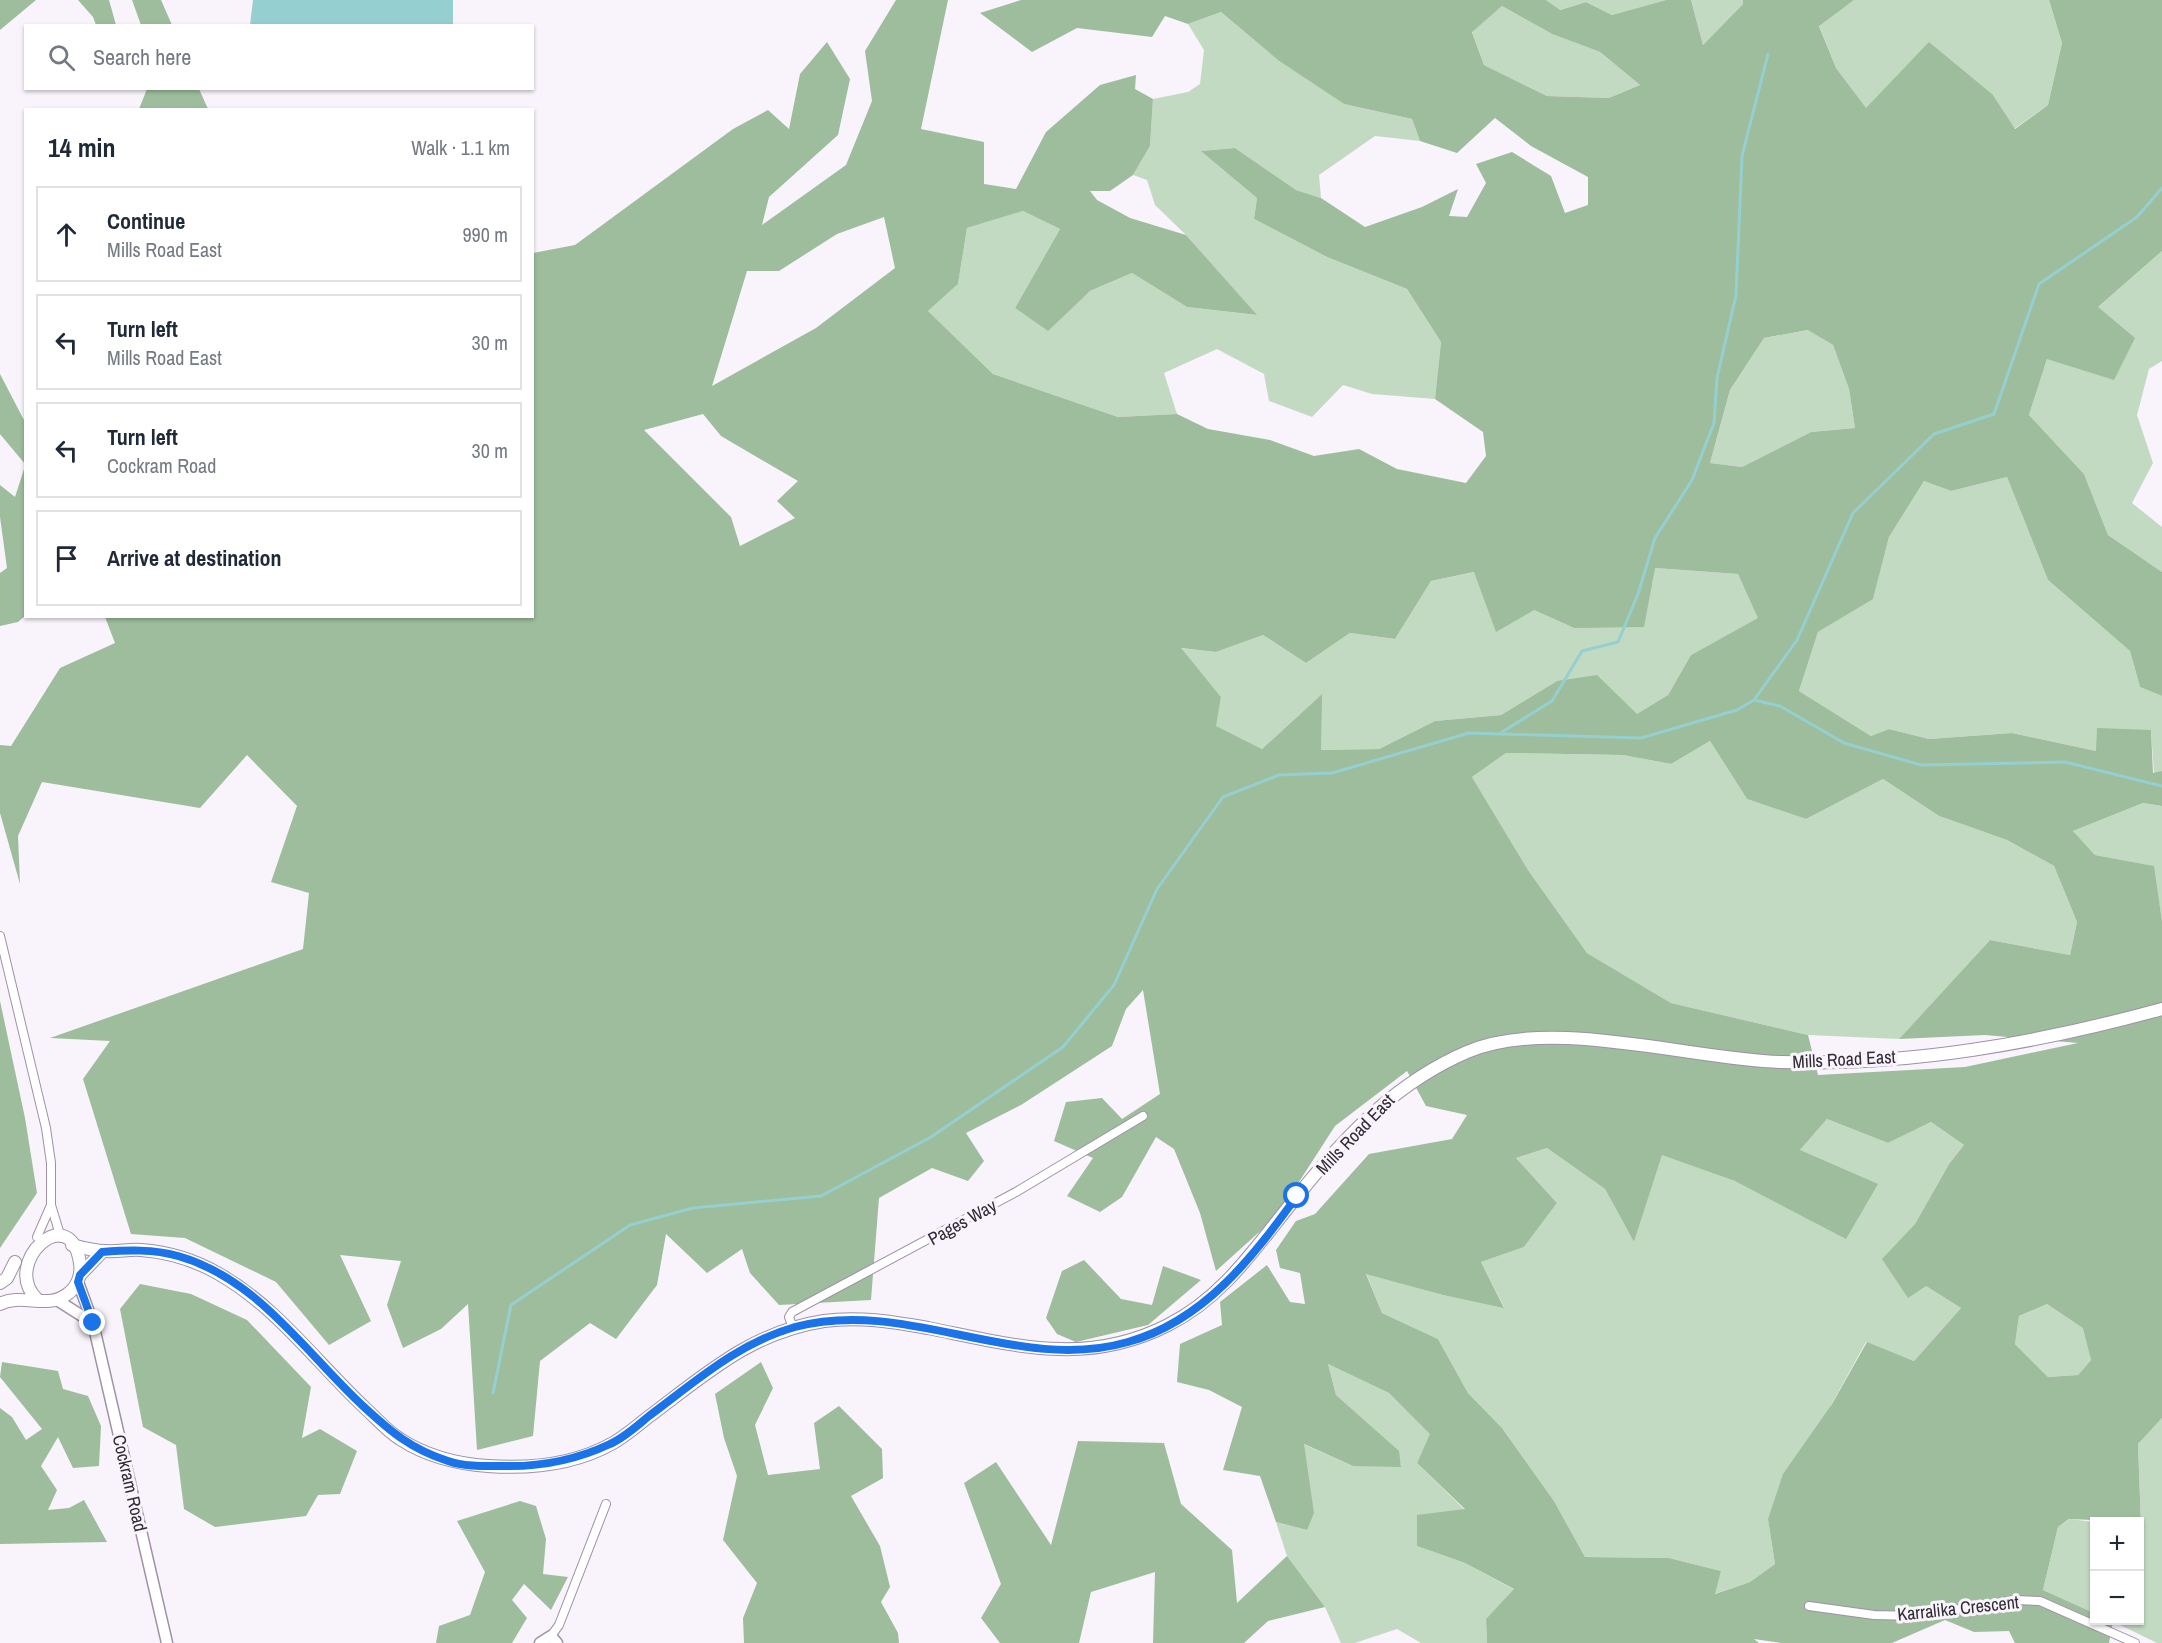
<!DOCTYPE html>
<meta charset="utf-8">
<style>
body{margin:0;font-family:"Archivo Narrow",sans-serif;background:#f6f6f7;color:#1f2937}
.controls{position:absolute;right:18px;bottom:18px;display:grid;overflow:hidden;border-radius:0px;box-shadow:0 2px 4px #0004}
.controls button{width:54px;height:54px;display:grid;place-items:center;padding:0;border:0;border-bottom:2px solid #e0e1e3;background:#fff;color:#1f2937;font:30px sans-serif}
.stop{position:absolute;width:18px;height:18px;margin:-14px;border:4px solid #1a73e8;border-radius:50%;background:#fff}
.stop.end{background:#1a73e8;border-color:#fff;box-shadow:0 2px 6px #0008}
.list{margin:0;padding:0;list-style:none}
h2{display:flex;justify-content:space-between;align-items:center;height:78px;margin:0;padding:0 24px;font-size:26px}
h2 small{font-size:20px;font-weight:400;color:#747a83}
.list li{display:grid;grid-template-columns:39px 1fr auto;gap:18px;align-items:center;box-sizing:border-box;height:96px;margin:0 12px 12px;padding:0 12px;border:2px solid #e0e1e3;border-radius:0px}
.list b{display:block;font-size:22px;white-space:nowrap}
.list p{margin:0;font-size:20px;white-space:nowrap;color:#747a83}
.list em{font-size:20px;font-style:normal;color:#747a83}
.icon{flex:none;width:33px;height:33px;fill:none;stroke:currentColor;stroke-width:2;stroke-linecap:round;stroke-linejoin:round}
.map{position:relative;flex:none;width:2162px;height:1643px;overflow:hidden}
.search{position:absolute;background:#fff;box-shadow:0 2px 4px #0004;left:24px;top:24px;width:510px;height:66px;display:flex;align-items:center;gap:15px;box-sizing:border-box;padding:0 21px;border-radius:0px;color:#747a83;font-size:22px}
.panel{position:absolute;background:#fff;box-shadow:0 2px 4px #0004;left:24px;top:108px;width:510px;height:510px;border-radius:0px}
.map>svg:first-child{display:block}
</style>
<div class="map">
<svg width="2162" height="1643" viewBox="0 0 2162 1643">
<rect width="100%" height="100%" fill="#f9f3fc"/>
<!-- green -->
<g fill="#c3dac2">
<polygon points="1546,0 1666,0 1612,15 1586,2 1559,10"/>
<polygon points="1691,0 1743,0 1743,4 1703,45"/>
<polygon points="1854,0 2049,0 2062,43 2048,105 2014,129 1993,95 1866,109 1836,68 1819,25"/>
<polygon points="1502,6 1552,34 1600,52 1640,85 1609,98 1547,96 1484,65 1472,31"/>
<polygon points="1221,12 1279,61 1344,104 1412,119 1420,141 1375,136 1319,175 1321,198 1296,190 1235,148 1202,151 1257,198 1254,219 1327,257 1407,289 1441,342 1435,399 1372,394 1343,385 1312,417 1269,401 1264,374 1217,349 1164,373 1177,414 1118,417 993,374 928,311 958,284 967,228 1023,211 1060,229 1015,308 1047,330 1090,291 1132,273 1187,307 1256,315 1186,235 1155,205 1147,180 1133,175 1150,146 1153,99 1188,92 1200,84 1204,50 1188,24"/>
<polygon points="2162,251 2162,361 2149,369 2137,415 2153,463 2132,503 2162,527 2162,572 2108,535 2084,474 2029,415 2047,359 2098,307"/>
<polygon points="1809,330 1833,345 1849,389 1855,428 1811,432 1742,467 1710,463 1730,390 1764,338"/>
<polygon points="2007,477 2048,580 2130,651 2140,687 2162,696 2162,771 2154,774 2151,730 2096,751 2012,733 1929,739 1889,729 1871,736 1799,691 1818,632 1873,598 1889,537 1924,481 1951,491"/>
<polygon points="1655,568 1738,574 1759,618 1691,655 1668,695 1636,715 1557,681 1501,715 1435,721 1379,749 1320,750 1321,695 1262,749 1215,726 1221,697 1180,648 1216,652 1263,635 1306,663 1350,633 1395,639 1431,581 1475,572 1534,610 1574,628"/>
<polygon points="1710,741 1747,799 1806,819 1883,779 1939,816 2007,840 2054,866 2077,922 2070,955 1990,940 1899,1039 1808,1035 1671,1003 1587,953 1528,870 1472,777 1506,753 1623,755 1671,764"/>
<polygon points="2143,803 2162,806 2162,921 2153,866 2095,855 2073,831"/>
<polygon points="1827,1119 1888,1143 1931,1122 1964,1145 1949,1164 1915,1224 1883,1259 1961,1308 1914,1361 1866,1342 1768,1519 1775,1564 1750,1582 1714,1594 1721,1571 1669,1558 1585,1557 1554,1501 1502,1428 1468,1393 1438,1339 1382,1313 1366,1273 1443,1295 1504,1307 1481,1262 1524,1247 1557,1203 1516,1158 1547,1148 1605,1189 1634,1242 1662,1154 1735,1181 1800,1150"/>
<polygon points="2047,1304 2084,1328 2091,1360 2078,1375 2048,1377 2015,1344 2019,1316"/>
<polygon points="1328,1364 1389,1393 1431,1434 1417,1463 1465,1510 1417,1546 1465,1563 1515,1590 1486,1619 1487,1643 1421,1643 1397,1629 1355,1643 1341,1643 1325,1607 1287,1556 1276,1522 1307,1530 1303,1444 1353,1466 1401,1466 1398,1451 1336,1395"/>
<polygon points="2162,1418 2162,1643 2157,1643 2112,1621 2140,1620 2141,1526 2138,1444"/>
<polygon points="2070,1519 2094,1522 2094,1613 2043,1590 2058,1527"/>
</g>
<!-- forest -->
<g fill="#9dbd9c" fill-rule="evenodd">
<polygon points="0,0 36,0 0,30"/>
<polygon points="78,0 109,0 116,25 96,25 93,17"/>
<polygon points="132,0 161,0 172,25 141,25"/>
<path d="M896,0H948L921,129L984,142V184L1016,189L1046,132L1100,85L1136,75L1135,89L1153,99L1150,146L1133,175L1110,191H1090L1097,200L1130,218L1186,235L1257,315L1187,307L1132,273L1090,291L1048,331L1015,308L1060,229L1023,211L967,228L958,284L928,311L993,374L1118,417L1177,414L1208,429L1270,440L1314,456L1359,449L1397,469L1466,483L1486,456L1483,432L1435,399L1441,342L1407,289L1327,257L1254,219L1257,198L1201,151L1235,148L1296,190L1321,198L1365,227L1422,207L1458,189L1449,216L1467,217L1486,183L1476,164L1512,152L1551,176L1565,213L1588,205V177L1531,146L1495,118L1457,153L1420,141L1412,119L1344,104L1279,61L1221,12L1188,24L1165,16L1152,37L1077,28L1032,52L980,13L1021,0H1546L1560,10L1586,2L1612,15L1666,0H1691L1703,45L1743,4V0H1854L1819,26L1836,68L1866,108L1929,42L1993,95L2015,129L2048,105L2062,43L2049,0H2162V251L2098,307L2135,338L2114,380L2047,359L2029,415L2084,474L2108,535L2162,572V696L2140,687L2130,651L2048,580L2007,477L1951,491L1924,481L1889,537L1873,599L1818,632L1799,691L1871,736L1889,729L1929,739L2012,733L2096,751L2097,728L2151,730L2153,773L2162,771V806L2143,803L2073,831L2095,855L2154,866L2162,921V1418L2138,1444L2141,1526L2140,1522L2069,1519L2058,1527L2043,1590L2094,1613V1620L2113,1621L2109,1643H2015L2009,1631L1974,1632L1945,1620L1892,1643H1781L1754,1639L1759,1643H1487L1486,1619L1514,1589L1465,1563L1417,1546V1515L1465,1509L1417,1463L1430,1434L1389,1393L1328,1364L1336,1395L1399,1451L1401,1467L1353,1466L1304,1444L1314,1513L1307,1530L1276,1522L1260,1476L1223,1470L1242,1407L1209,1390L1177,1382L1180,1344L1222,1325L1220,1302L1267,1265L1290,1302L1305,1304L1300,1273L1280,1268L1276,1250L1296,1221L1315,1214L1369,1154L1452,1139L1467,1115L1426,1106L1407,1071L1335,1126L1277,1216L1216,1271L1200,1213L1174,1149L1156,1137L1122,1197L1100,1212L1067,1196L1093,1158L1054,1141L1066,1102L1102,1098L1122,1119L1160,1094L1143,990L1126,1009L1112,1046L1021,1105L966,1133L984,1161L968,1181L932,1168L879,1198L871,1300L779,1305L750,1273L742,1249L707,1273L666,1234L657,1285L616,1339L590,1323L540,1361L533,1436L477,1450L468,1304L441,1329L403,1348L387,1305L401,1261L340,1255L371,1321L329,1345L276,1282L185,1238L131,1234L83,1079L110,1041L50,1038L303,949L309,893L271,882L297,806L247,755L200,808L42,782L18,836L20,884L0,813V745L11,746L60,668L115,643L105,617L532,616L533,253L575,245L733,129L768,110L789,129L800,74L827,42L850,79L838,135L769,197L762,225L846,165L872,101L865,51ZM1502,6L1552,34L1600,52L1640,85L1609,98L1547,96L1484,65L1472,32ZM884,217L895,268L816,328L712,386L747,271H779L837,234ZM1808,330L1833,345L1849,389L1855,428L1811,432L1742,467L1710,463L1730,390L1764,338ZM703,414L721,436L798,481L777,501L795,518L740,546L731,517L644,430ZM1655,568L1738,574L1758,618L1691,655L1668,695L1637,714L1597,675L1557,681L1501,715L1435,721L1379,749L1321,750L1322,694L1262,749L1216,726L1221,697L1181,648L1216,652L1263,635L1306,663L1350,633L1395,639L1431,581L1474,572L1496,632L1534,610L1574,628L1644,627ZM1710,741L1747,799L1806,819L1883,779L1939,816L2007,840L2054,866L2077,922L2070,955L1990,940L1899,1039L1985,1035L2078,1043L1965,1067L1818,1075L1808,1035L1671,1003L1587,953L1528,870L1472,777L1506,753L1623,755L1671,764ZM1827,1119L1888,1143L1931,1122L1964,1145L1949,1164L1915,1224L1882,1259L1908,1298L1926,1286L1961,1308L1914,1361L1867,1342L1832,1404L1783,1474L1768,1519L1775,1564L1750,1582L1715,1594L1721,1571L1669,1558L1585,1557L1554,1501L1502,1428L1468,1393L1438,1339L1382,1313L1366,1274L1443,1295L1504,1308L1481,1262L1524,1247L1557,1203L1516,1158L1547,1148L1605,1189L1634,1242L1662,1155L1735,1181L1846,1239L1878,1184L1800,1150ZM2047,1304L2083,1328L2091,1360L2078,1375L2048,1377L2015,1344L2019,1316Z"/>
<polygon points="147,89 199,89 208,109 139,109"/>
<polygon points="0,374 25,422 25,464 0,434"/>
<polygon points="25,466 25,616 18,622 0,626 0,573 7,568 0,517 0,485 15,497"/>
<polygon points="0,1001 25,1118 37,1193 0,1248"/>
<polygon points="1084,1260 1121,1299 1152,1305 1163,1266 1201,1280 1148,1325 1076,1342 1057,1334 1046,1318 1062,1271"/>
<polygon points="140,1284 191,1294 247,1320 311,1387 302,1438 320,1429 357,1451 340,1494 318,1495 306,1516 215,1527 184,1509 176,1445 143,1427 120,1309"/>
<polygon points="2,1362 58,1371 63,1389 88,1396 101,1426 99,1466 73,1468 58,1437 41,1466 57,1490 48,1510 69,1508 84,1500 107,1542 0,1544 0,1408 12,1417 26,1440 42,1429 0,1377"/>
<polygon points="761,1362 773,1388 755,1425 768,1475 820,1469 814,1423 839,1406 882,1449 883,1478 851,1496 880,1546 890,1587 881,1602 898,1633 899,1643 744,1643 743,1618 757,1583 723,1540 737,1476 724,1438 715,1394"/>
<polygon points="1078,1441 1164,1443 1181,1504 1232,1550 1237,1603 1287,1556 1325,1607 1268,1621 1244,1643 1153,1643 1155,1572 1091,1592 1079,1643 1000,1643 981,1618 1001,1584 964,1483 996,1462 1051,1545"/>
<polygon points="520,1501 536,1506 546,1539 543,1574 568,1577 551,1610 524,1584 512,1600 527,1618 512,1643 436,1643 439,1626 470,1615 485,1572 457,1521"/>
</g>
<!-- water -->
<polygon fill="#96cfcf" points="253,0 453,0 453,25 250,25"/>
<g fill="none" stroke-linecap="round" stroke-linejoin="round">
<!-- stream -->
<g stroke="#96cfcf" stroke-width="3">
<polyline points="1754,700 1780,706 1844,743 1921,765 2065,762 2162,786"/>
<polyline points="1502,732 1552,701 1582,651 1618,642 1638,594 1655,538 1692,480 1714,423 1717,378 1736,295 1742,156 1768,54"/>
<polyline points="493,1393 511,1305 630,1225 693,1208 821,1196 931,1137 1063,1047 1114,985 1157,889 1223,797 1279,775 1332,773 1469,733 1641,738 1737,710 1754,700 1797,640 1853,513 1934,434 1994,414 2039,284 2137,217 2162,188"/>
</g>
<defs>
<g id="minor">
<polyline points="0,936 46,1128 51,1163 51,1205 61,1238"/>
<polyline points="37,1237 51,1205"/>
<polyline points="793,1328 789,1317 792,1312 1016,1192 1143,1116"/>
<polyline points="1809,1606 1874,1615 1917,1616 2016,1600 2040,1601 2135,1643"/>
<polyline points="551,1636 559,1625 606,1504"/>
</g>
<g id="tertiary">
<polyline points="78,1282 93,1323 167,1643"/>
<polyline points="57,1300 93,1323"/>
<polyline points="540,1643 551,1636 557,1643"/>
</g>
<g id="secondary">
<path d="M72,1245C83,1248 95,1251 106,1251C118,1252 129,1249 141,1250C168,1252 195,1260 219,1274C277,1307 317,1363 365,1408C376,1418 387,1431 400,1439C426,1456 458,1464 488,1466C530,1469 576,1464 613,1443C627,1435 639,1424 651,1415C707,1373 752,1332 824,1321C859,1316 893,1322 928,1328C1013,1345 1086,1367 1168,1325C1226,1296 1259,1242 1299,1194C1346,1135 1397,1082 1467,1052C1550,1016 1689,1059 1780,1062C1910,1066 2038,1043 2162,1009"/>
<polyline points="80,1275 102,1252"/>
<polyline points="0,1283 7,1278 15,1262"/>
<path d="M0,1304C21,1293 47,1309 66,1295C77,1288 82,1275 80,1263C70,1198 0,1264 37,1299"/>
</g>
</defs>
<!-- minor casing -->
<use href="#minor" stroke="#9f91a7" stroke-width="10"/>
<!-- tertiary casing -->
<use href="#tertiary" stroke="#9f91a7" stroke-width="13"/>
<!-- secondary casing -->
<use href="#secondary" stroke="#9f91a7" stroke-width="14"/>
<!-- minor -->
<use href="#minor" stroke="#fff" stroke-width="8"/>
<!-- tertiary -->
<use href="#tertiary" stroke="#fff" stroke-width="10"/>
<!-- secondary -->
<use href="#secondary" stroke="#fff" stroke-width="12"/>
</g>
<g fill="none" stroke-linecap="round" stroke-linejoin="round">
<!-- route -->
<path stroke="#1a73e8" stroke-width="8" d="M93,1323L78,1282L80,1275L102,1252C128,1250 153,1249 178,1256C257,1278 305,1352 363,1406C391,1432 411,1449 448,1461C465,1467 486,1466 503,1466C540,1467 576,1460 610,1444C624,1438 637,1426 649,1416C695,1382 738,1343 795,1327C907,1297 1017,1374 1128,1342C1204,1321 1253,1257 1297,1196"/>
</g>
<g text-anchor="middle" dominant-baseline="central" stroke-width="6" stroke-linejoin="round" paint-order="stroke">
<!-- street labels -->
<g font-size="18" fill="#312c34" stroke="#f9f3fc">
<text transform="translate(1844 1059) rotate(-3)">Mills Road East</text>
<text transform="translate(1355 1134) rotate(-46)">Mills Road East</text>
<text transform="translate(962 1222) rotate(-29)">Pages Way</text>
<text transform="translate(130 1483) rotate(77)">Cockram Road</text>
<text transform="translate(1958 1608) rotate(-6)">Karralika Crescent</text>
</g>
</g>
</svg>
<div class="controls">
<button>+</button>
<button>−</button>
</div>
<div class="stop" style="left:1297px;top:1196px"></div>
<div class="stop end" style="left:93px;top:1323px"></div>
<div class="search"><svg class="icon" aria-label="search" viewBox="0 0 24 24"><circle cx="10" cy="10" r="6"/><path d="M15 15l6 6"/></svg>Search here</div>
<section class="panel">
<h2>14 min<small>Walk · 1.1 km</small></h2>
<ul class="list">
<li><svg class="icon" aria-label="ahead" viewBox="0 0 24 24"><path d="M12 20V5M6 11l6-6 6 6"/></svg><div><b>Continue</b><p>Mills Road East</p></div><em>990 m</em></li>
<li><svg class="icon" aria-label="left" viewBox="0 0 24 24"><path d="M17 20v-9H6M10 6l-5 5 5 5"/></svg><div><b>Turn left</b><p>Mills Road East</p></div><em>30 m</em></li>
<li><svg class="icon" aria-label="left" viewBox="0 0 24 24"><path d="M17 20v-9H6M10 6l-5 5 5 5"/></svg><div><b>Turn left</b><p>Cockram Road</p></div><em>30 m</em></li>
<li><svg class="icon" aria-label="arrive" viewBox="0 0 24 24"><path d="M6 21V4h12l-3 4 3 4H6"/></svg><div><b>Arrive at destination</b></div></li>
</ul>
</section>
</div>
